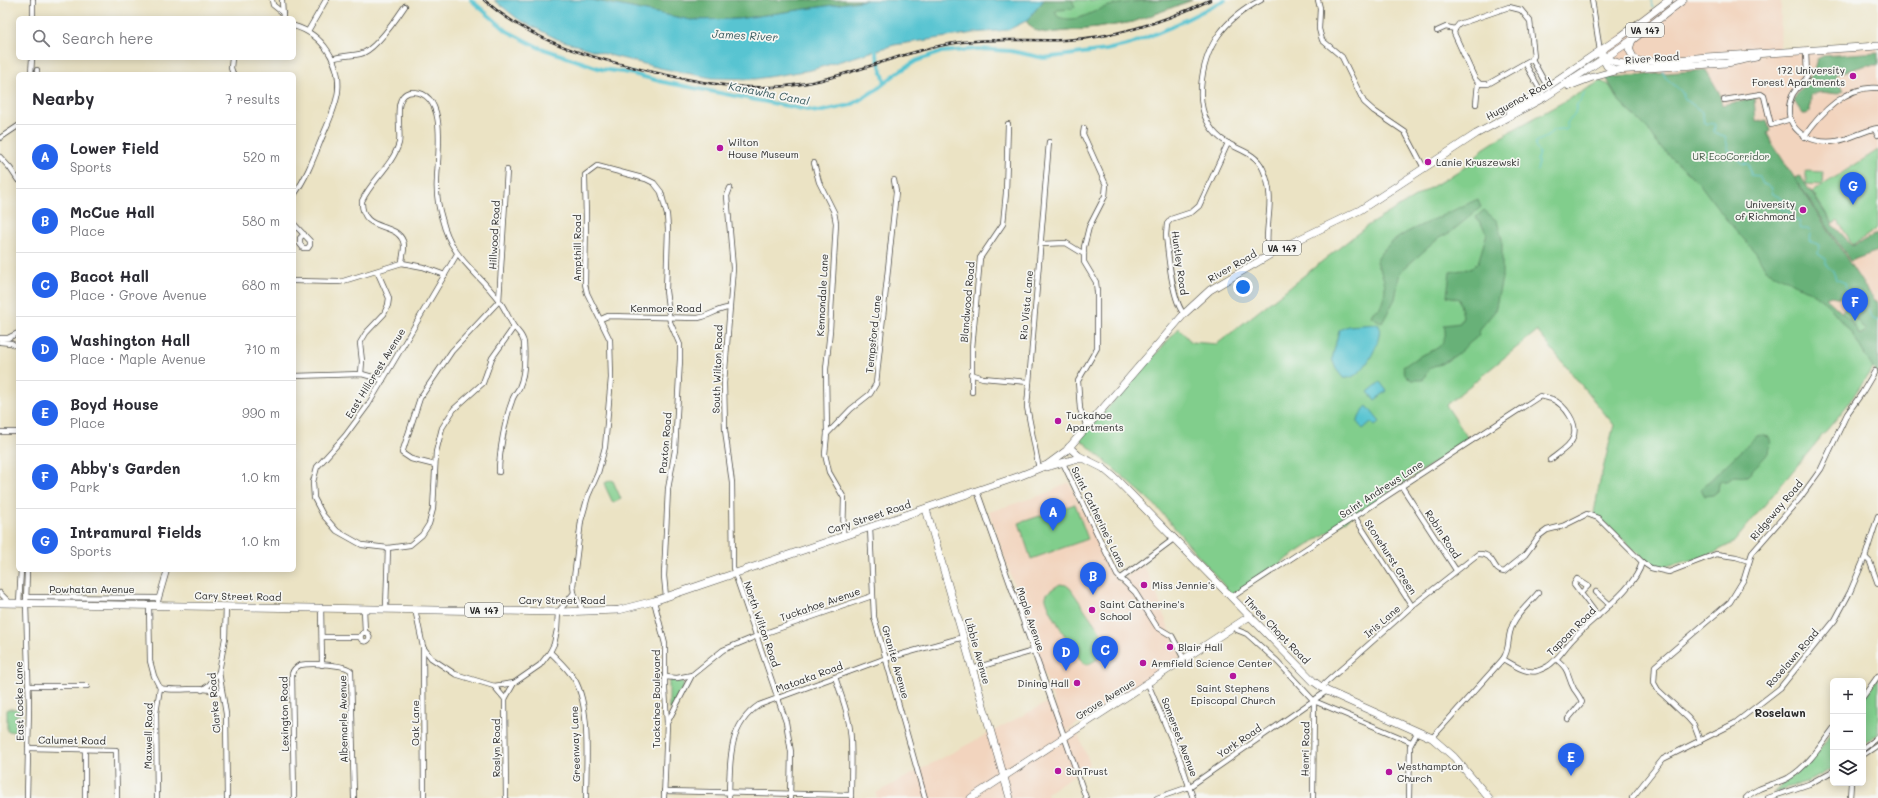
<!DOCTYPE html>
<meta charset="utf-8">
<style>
body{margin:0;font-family:Mali,sans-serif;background:#f7f7f7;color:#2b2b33}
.controls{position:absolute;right:12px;bottom:12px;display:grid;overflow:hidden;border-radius:6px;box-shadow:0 2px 10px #0003}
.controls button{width:36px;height:36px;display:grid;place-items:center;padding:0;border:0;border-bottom:1px solid #e1e1e2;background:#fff;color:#2b2b33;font:20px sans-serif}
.you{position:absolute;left:1243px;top:287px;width:14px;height:14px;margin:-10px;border:3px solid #fff;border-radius:50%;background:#1a73e8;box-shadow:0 0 0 6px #1a73e833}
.badge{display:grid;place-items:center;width:26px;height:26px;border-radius:50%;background:#2563eb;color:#fff;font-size:13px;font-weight:700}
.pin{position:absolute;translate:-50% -33px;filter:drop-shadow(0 1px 2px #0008)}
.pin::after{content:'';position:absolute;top:21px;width:14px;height:12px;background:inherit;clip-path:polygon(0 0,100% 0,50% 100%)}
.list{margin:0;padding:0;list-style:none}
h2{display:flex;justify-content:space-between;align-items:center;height:52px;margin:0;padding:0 16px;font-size:17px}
h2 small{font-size:13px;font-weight:400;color:#7c7c81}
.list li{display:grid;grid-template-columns:26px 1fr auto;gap:12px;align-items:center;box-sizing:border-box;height:64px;padding:0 16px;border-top:1px solid #e1e1e2}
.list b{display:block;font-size:15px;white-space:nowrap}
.list p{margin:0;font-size:13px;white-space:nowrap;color:#7c7c81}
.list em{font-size:13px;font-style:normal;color:#7c7c81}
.icon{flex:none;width:22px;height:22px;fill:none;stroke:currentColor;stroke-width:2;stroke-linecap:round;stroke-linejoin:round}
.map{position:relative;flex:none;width:1878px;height:798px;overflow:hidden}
.search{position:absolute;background:#fff;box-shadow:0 2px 10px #0003;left:16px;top:16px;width:280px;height:44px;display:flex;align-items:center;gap:10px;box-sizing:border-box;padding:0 14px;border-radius:6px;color:#7c7c81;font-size:15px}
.panel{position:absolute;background:#fff;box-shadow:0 2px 10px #0003;left:16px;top:72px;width:280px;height:500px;border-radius:6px}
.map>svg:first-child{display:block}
</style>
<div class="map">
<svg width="1878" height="798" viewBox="0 0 1878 798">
<rect width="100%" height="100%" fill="#f6f6f2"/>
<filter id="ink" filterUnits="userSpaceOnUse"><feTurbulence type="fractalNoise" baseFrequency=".025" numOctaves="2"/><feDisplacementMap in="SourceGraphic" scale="8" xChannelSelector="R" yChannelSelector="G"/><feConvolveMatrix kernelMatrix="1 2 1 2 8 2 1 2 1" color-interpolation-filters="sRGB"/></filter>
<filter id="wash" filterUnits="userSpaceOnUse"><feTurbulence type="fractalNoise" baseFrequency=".012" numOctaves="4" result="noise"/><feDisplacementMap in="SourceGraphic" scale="16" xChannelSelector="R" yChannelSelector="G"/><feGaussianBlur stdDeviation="0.9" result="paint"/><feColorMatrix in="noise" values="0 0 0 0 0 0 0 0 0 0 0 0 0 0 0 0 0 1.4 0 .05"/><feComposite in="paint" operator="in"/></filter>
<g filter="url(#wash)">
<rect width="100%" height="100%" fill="#ebe3c4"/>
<!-- built -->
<g fill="#f2d4be">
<polygon points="1662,0 1781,0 1780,52 1878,46 1878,375 1627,84 1622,70 1713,64 1766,54 1625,64 1600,51 1664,4"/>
<polygon points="1069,482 1114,576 1120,582 1143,565 1157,594 1164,616 1181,657 1064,732 989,512 1048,493"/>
<polygon points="1050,701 1063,734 1075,727 1090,764 1047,793 1048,798 877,798 876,793"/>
</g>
<!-- green -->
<g fill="#81ce8c" stroke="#567c5c">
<polygon points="1044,0 1192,0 1133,22 1096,28 1047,33 1034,30 1026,21"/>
<polygon points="1601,81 1609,85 1620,102 1652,130 1781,274 1831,303 1874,366 1846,407 1733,543 1705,557 1657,568 1642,557 1594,513 1600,481 1614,425 1537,331 1446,405 1469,440 1232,595 1155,505 1080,439 1179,328 1191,342 1217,344 1367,226 1470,164 1483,149 1511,131"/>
<polygon points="1878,150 1878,228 1853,245 1838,221 1833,224 1812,192"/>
<polygon points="1806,171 1823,172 1822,185 1806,184"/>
<polygon points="1846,307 1866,331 1860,335 1842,312"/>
<polygon points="611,480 613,481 621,499 613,503 605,486 605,483"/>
<polygon points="1075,504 1088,539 1031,559 1019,523"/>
<path d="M1060,584L1066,585L1070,588L1110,646L1108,652L1088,665L1083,663C1076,654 1043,603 1046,596C1047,591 1056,587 1060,584Z"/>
<polygon points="1878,678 1878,734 1863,744 1863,698"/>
<polygon points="672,680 682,681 684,685 671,710 669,708 669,682"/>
<polygon points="7,709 20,709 20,715 16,715 15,732 7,731"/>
<polygon points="1833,732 1833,768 1812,780 1774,792 1816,754"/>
</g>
<!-- forest -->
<g fill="#68b178" stroke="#4a6e52" fill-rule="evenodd">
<polygon points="592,0 867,0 738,19 691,20"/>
<path d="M1044,0H1072L1075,7L1073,9L1058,10L1055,12L1058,17C1078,24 1091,11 1109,6C1136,0 1164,0 1192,0L1133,22L1096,28L1047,33L1034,30L1026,21Z"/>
<path d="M1878,52V65H1867L1836,74L1837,81L1844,90L1838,94L1821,92L1811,95L1810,112L1806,114H1803L1794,100C1798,89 1808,83 1813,72C1815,68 1815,64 1817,59L1823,56Z"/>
<path d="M1706,70L1719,92L1722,105L1754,98L1756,122L1767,120L1770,131L1767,133L1772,143L1865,287L1878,304V377L1853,335L1828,305L1811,292L1766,270L1756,253L1726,219L1699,183L1658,145L1648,129L1620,102L1605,76L1615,77ZM1831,296L1844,298L1849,304L1846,307L1866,331L1860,335L1850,320L1826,298Z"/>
<polygon points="1800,176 1834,226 1853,246 1878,233 1878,251 1850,261 1795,178"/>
<path d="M1478,199L1481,207L1451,232L1439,238L1400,272L1395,299L1382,323L1371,316L1373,312L1380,308C1388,288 1386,281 1376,262C1380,249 1397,238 1409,231Z"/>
<path d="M1484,210L1497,221L1502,239V278L1495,311L1480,329L1478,336L1456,355L1442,364L1433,366L1427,372L1423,380H1411L1405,374L1403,367C1409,363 1415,358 1422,355C1437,349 1449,345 1444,325L1460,323L1463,316L1459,299L1447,296L1450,272L1468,269L1478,263L1487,233L1476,217Z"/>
<path d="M1760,435L1769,437C1775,450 1763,459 1755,467C1752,469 1751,474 1747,476C1743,477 1737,476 1734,476L1728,481H1721L1719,484L1718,491L1713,495L1705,496L1701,490L1703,487L1755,437Z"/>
</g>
<!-- water -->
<g fill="#58c4d1" stroke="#42787e">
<polygon points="494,0 592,0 691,20 738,19 867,0 1044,0 1026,21 1008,30 974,33 894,45 811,70 755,79 712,78 660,68 605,54 557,39 518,19"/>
<path d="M1376,324L1379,325C1383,341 1362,382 1343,378L1336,369L1332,359L1339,330L1348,326Z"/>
<polygon points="1380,382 1387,391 1375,400 1368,392"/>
<path d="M1367,406L1380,422L1375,426L1371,422L1363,429C1361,427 1359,425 1358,423C1357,419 1364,408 1367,406Z"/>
</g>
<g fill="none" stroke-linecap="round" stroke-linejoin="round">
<!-- stream -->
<g stroke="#58c4d1" stroke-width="1">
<polyline points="1652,0 1653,7"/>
<polyline points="1663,71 1665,77 1681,91 1685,99 1701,111 1703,116 1704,123 1715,124 1714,131 1716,134 1725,136 1729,151 1738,153 1741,163 1749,164 1751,175 1759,176 1763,184 1771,187 1773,194 1781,198 1780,209 1788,210 1791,219 1799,221 1801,229 1808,229 1811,233 1810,241 1819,245 1818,254 1826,259 1826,265 1833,271 1836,279 1845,283 1847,291 1857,293 1858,304 1868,309 1871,318 1878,321"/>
<polyline points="1537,171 1539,162 1537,161 1539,152 1535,147 1536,142 1548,136 1553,130 1561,129 1565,130 1567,127 1567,123 1575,113 1577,104 1581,101 1585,92"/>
</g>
<!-- canal -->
<g stroke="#58c4d1" stroke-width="4">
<polyline points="471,0 507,31 538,47 601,69 629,73 663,82 818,112 851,105 877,89 897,73 916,61 941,52 979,49 1011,51 1044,58 1106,50 1131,44 1171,27 1225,0"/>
<polyline points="874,46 885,82"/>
</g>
</g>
</g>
<g filter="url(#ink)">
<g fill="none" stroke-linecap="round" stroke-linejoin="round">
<defs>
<g id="street">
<polyline points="272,0 273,5 283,13"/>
<polyline points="282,0 283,18"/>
<path d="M1261,0C1224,19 1204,46 1201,88C1200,107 1204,122 1217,135C1231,150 1254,149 1263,169C1278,203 1262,225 1269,255"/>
<polyline points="1318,0 1320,8 1319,29 1322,40 1342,57 1364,102 1374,111 1405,132 1424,168"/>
<polyline points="1592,0 1600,51"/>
<polygon points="1509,7 1521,10 1530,21 1534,56 1532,59 1488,84 1480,84 1475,79 1454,33 1455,29 1459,24"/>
<polyline points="33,18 33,0"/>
<path d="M294,26C322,34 341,62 338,91C336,108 327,125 321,140C313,160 306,178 294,195"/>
<polyline points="308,31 326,0"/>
<polyline points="1437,31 1446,27 1455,29"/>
<path d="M1806,51L1807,77C1803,84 1795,88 1792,96C1779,127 1809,146 1837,141C1851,139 1864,130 1878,128"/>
<polyline points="232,58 231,68 233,74"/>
<path d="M332,59C342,55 350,56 360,54C375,51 397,18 405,6"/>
<polyline points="1532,59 1548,88"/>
<polyline points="1525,63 1542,93"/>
<polyline points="31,74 32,58"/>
<polyline points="37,74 37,70"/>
<polyline points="1724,100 1761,94 1764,96 1771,125 1791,119"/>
<polyline points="1476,104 1478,83"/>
<polyline points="1084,128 1083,134 1106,185 1105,196 1089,227 1084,247 1084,262 1096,282 1097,292 1097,348 1078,381 1080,409 1087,427"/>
<polyline points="1875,130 1878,135"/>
<path d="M1804,137C1820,113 1847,85 1878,88"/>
<polyline points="0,138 18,126"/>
<polyline points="0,157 10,168 18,180"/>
<polyline points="814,163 819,182 834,212 836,223 830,330 826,369 827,434"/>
<polyline points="730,188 727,196 733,268 724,383 725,430 732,483 733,568 786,722 791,752 790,798"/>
<polyline points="294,224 310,241 310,245 308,248 303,248 300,244 300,238 304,234"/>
<polyline points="1041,244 1066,243 1084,254"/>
<polyline points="457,254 368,405 345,436 317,467 313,482 314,498 323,515 337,531 362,545 388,548 410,545 422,535 429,524 433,509 436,452 442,428 454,409 483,383 492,358 514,327"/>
<path d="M402,263C402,256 406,248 403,241C395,221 361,233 362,201C371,181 393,165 399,143C402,129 390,91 414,92C449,94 437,158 437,180C436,193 438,206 442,219C452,260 477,270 500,302C506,310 509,320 515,328C519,333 523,336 524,343C525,357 525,375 519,388C517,392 513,396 512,401C505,419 499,453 499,472"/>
<polyline points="294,281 340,282 402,263 423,267 445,275"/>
<polyline points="499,301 507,170"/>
<path d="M1184,314C1172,301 1168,253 1166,235L1167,224L1171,219L1192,212L1199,206L1228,143"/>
<path d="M601,319L608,316L698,318C710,316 717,309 728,308"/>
<polyline points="0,338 8,338 18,333"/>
<polyline points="0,342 11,343 18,347"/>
<polyline points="361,374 362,361 360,343 366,333 384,314 388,305 389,298 377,271"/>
<polyline points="971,374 983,378 1029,382"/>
<polyline points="294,376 362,374 383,380"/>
<polyline points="972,392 972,348 980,258 1003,224 1006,193 1008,124"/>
<polyline points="0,432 18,432"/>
<polyline points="1063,463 1117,575 1135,592 1157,627 1172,636 1186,663"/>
<polyline points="435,465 411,459 402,453 420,398 452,351 499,301"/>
<polyline points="1039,469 1027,407 1049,142"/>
<polyline points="1402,487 1456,570"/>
<polyline points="977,491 1086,798"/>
<polyline points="1354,516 1412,606"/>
<polyline points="870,527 874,617 925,798"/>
<polyline points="843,536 844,498 829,472 825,454 827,434 851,409 870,394 876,384 896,192 894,180"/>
<polyline points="1865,557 1870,562 1878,584"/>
<polyline points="1120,579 1175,538"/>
<polyline points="1596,592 1610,605"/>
<polyline points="0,593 10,603"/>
<polyline points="1581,593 1588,586 1577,579 1574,584 1598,616"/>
<polyline points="26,597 158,598"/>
<path d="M1232,597L1540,396C1544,397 1549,398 1552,399C1565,405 1579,424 1573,438C1570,447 1557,454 1550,460"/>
<polyline points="158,601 167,570"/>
<polyline points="654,601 665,644 665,690 667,723 664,798"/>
<polyline points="19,603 21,570"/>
<polyline points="149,604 150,661 154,676 160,688 156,713 157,798"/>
<polyline points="226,606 225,638 219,672 226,714 227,798"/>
<polyline points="321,607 322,665"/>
<polyline points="364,608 365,633"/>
<polyline points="386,608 388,548"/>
<polyline points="415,609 423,647 431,658 455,674 494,686 514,683 540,665 550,652 554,644 557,630 558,612 574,593"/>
<polyline points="583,611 574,593 573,586 581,521 588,496 598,473 605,447 611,378 610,340 587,293 585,284 586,217 585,179 585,175 597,166 646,179 654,183 661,192 667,215 668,229 666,291 670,322 680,345 680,359 675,450 668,489 664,576 666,597"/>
<polyline points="1237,630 1247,634 1277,661 1314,701 1411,742"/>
<circle cx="365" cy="637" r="4.5"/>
<polyline points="322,637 360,637"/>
<polyline points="423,647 424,798"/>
<path d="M550,652C559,661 568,669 575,680C591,709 586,764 586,798"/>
<path d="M1503,659C1510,649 1507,640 1511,629C1515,615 1529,604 1538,593"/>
<path d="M1556,659C1571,671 1566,674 1574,689C1577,693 1580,697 1582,702L1568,719"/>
<polyline points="972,669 1033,651"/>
<polyline points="665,677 677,678 692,675"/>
<path d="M835,677C842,697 850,718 851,740C852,759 851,778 851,797"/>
<polyline points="1148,684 1180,759 1193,798"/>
<polyline points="28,686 87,686"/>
<polyline points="494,686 505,699"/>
<path d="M1321,687L1412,606L1478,554C1496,553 1491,571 1504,572L1525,555L1539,536L1547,530L1563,526L1587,514L1598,518L1642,562L1651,568L1669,572L1716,554L1736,557L1749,561"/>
<path d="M160,688C180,693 204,684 222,694"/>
<polyline points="202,690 209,685 219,672"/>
<polyline points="1863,697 1878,676"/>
<polyline points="667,723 692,675 723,650 757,636 872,596"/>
<path d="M1432,738L1503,659C1512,664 1526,674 1537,671C1540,670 1545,668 1548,666C1558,660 1565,647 1573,639C1592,618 1636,589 1642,562"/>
<polyline points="1700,741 1694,725 1688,718 1658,690 1654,683 1655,666 1730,602 1744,579 1752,553 1800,498 1821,469 1847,414 1862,393 1875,371"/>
<polyline points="28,748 116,750 117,798"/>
<polyline points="1863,748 1878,737"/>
<polyline points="85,750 85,798"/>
<polyline points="1863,755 1878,745"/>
<polyline points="664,791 851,795"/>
<polyline points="27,798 29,706 26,603 27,570"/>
<path d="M294,798L292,674C293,670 296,667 300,665C310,663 346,664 351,671L354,798"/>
<polyline points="506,798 505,699 514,683"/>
<path d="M729,798C730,763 727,726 759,705L881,660L964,637"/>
<polyline points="1157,798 1189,787 1327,691"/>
<polyline points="1313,798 1314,701"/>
<polyline points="1409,798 1410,746 1418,731"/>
<polyline points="1632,798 1663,759 1735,723 1780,688 1835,620 1850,592 1865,557 1878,516"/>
<path d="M1746,798C1757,786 1775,785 1788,778C1807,767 1820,747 1833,729"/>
<polyline points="1768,798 1809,784 1833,771"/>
<polyline points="1850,798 1851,783"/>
</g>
<g id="secondary">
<path d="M1602,54C1615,66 1630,65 1646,63"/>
<polyline points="1601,55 1607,66 1615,70 1727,63 1756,57"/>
<polyline points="1659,62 1706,57 1878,46"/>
<polyline points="1069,447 1079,456 1103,468 1116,479 1313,681 1327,691 1432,738 1454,757 1489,798"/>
<polyline points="926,509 1010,798"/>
<polyline points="971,798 1250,616"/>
</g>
<g id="primary">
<polyline points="1632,40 1629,49 1634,59 1639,61 1664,61"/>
<polyline points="1569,86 1590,78 1619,70"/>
<polyline points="1510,112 1619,38 1669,0"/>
<polyline points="1047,467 1075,459 1085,459"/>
<polyline points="0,603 558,612 619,610 654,601 1020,476 1047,465 1066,451 1184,314 1210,290 1285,246 1360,210 1476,134 1545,97 1632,40 1683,0"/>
</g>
</defs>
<!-- street casing -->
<use href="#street" stroke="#484742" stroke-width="6"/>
<!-- secondary casing -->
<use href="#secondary" stroke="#484742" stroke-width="8"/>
<!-- primary casing -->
<use href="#primary" stroke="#484742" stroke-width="8"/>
<!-- street -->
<use href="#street" stroke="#fff" stroke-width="4.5"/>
<!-- secondary -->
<use href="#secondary" stroke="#fff" stroke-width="7"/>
<!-- primary -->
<use href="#primary" stroke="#fff" stroke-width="7"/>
<defs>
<path id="rail" d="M484,0C533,43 592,58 653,72C705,84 755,93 807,83C860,73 908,49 962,42C996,38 1030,41 1064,40C1116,38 1164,22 1210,0"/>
</defs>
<!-- rail casing -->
<use href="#rail" stroke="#2b2b2b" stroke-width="2.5"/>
<!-- rail -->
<use href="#rail" stroke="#f6f6f2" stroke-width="1" stroke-dasharray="3" stroke-linecap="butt"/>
</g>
</g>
<!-- markers -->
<g fill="#b5179e" stroke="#f6f6f2" stroke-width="1.5">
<circle cx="1853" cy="76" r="4"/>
<circle cx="720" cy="148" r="4"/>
<circle cx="1428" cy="162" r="4"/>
<circle cx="1803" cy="210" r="4"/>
<circle cx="1058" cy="421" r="4"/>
<circle cx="1144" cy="585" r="4"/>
<circle cx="1092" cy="610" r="4"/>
<circle cx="1170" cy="647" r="4"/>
<circle cx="1143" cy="663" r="4"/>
<circle cx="1233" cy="676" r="4"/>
<circle cx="1077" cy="683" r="4"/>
<circle cx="1058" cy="771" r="4"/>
<circle cx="1389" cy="772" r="4"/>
</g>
<g text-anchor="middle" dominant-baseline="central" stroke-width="3.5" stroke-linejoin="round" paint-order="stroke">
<!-- shield labels -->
<g fill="#f6f6f2" stroke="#686867" stroke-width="1">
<rect x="1626" y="23" width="38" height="14" rx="3"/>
<rect x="1263" y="241" width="38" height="14" rx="3"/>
<rect x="465" y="603" width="38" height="14" rx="3"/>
</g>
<g font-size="9" font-weight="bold" fill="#2b2b2b">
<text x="1645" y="30">VA 147</text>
<text x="1282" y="248">VA 147</text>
<text x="484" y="610">VA 147</text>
</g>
<!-- street labels -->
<g font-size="10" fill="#2b2b2b" stroke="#f6f6f2">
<text transform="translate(1652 58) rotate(-4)">River Road</text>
<text transform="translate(1519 99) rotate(-29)">Huguenot Road</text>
<text transform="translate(494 235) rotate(-87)">Hillwood Road</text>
<text transform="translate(577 248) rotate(-90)">Ampthill Road</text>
<text transform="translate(1180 263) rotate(82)">Huntley Road</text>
<text transform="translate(1232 266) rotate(-30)">River Road</text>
<text transform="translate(822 295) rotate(-87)">Kennondale Lane</text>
<text transform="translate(967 302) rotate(-85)">Blandwood Road</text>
<text transform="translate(1026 305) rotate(-85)">Rio Vista Lane</text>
<text x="666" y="308">Kenmore Road</text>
<text transform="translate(873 334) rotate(-84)">Tempsford Lane</text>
<text transform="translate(717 369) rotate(-88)">South Wilton Road</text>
<text transform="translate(375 373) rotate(-58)">East Hillcrest Avenue</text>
<text transform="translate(665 443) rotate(-85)">Paxton Road</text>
<text transform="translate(1381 489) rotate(-33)">Saint Andrews Lane</text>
<text transform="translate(1776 510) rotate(-50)">Ridgeway Road</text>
<text transform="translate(869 517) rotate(-18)">Cary Street Road</text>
<text transform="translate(1099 517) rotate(64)">Saint Catherine's Lane</text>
<text transform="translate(1443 534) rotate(57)">Robin Road</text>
<text transform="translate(1391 557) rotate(57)">Stonehurst Green</text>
<text x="92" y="589">Powhatan Avenue</text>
<text transform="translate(238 596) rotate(1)">Cary Street Road</text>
<text x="562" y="600">Cary Street Road</text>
<text transform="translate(820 604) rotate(-19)">Tuckahoe Avenue</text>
<text transform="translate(1031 619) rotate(71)">Maple Avenue</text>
<text transform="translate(1382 621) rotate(-41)">Iris Lane</text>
<text transform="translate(762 624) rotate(71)">North Wilton Road</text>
<text transform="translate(1277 630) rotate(46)">Three Chopt Road</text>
<text transform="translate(1571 631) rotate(-45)">Tapoan Road</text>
<text transform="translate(978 651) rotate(74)">Libbie Avenue</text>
<text transform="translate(1792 658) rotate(-49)">Roselawn Road</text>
<text transform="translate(896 662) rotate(74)">Granite Avenue</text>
<text transform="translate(809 677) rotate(-20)">Matoaka Road</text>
<text transform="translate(656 699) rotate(-90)">Tuckahoe Boulevard</text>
<text transform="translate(1105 699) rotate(-32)">Grove Avenue</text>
<text transform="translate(19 701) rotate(-91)">East Locke Lane</text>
<text transform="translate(214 703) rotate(-95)">Clarke Road</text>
<text transform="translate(284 714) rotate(-91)">Lexington Road</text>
<text transform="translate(343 719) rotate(-91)">Albemarle Avenue</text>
<text transform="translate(415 723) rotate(-90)">Oak Lane</text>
<text transform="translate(148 736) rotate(-89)">Maxwell Road</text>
<text transform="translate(1180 737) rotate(69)">Somerset Avenue</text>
<text transform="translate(72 740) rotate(1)">Calumet Road</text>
<text transform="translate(1239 741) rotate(-34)">York Road</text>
<text transform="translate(575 744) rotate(-92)">Greenway Lane</text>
<text transform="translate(496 748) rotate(-90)">Roslyn Road</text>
<text transform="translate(1305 749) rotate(-89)">Henri Road</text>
</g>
<!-- poi labels -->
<g font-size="10" fill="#2b2b2b" stroke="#f6f6f2" text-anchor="start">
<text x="1845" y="70" text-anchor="end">172 University<tspan x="1845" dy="12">Forest Apartments</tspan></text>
<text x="728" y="142">Wilton<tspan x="728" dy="12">House Museum</tspan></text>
<text x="1436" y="162">Lanie Kruszewski</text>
<text x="1795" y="204" text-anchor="end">University<tspan x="1795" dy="12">of Richmond</tspan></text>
<text x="1066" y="415">Tuckahoe<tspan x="1066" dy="12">Apartments</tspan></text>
<text x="1152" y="585">Miss Jennie's</text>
<text x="1100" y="604">Saint Catherine's<tspan x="1100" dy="12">School</tspan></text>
<text x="1178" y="647">Blair Hall</text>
<text x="1151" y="663">Armfield Science Center</text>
<text x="1069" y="683" text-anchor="end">Dining Hall</text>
<text x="1233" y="688" text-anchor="middle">Saint Stephens<tspan x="1233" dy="12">Episcopal Church</tspan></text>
<text x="1397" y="766">Westhampton<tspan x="1397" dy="12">Church</tspan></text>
<text x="1066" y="771">SunTrust</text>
</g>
<!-- park labels -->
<g font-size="10" fill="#455c48" stroke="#f6f6f2">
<text x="1731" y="156">UR EcoCorridor</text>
</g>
<!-- water labels -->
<g font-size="11" font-style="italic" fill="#38595d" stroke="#f6f6f2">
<text transform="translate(745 35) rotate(3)">James River</text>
<text transform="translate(769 93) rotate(11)">Kanawha Canal</text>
</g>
<!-- neighbourhood labels -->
<g font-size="11" font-weight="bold" fill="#2b2b2b" stroke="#f6f6f2">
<text x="1780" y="712">Roselawn</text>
</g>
</g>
</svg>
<div class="controls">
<button>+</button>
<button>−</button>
<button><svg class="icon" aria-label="layers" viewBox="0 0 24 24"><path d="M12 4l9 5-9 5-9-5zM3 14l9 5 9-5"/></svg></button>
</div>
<div class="you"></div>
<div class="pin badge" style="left:1053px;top:531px">A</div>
<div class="pin badge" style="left:1093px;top:595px">B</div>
<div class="pin badge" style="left:1105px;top:669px">C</div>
<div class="pin badge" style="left:1066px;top:671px">D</div>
<div class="pin badge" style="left:1571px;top:776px">E</div>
<div class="pin badge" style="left:1855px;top:321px">F</div>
<div class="pin badge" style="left:1853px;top:205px">G</div>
<div class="search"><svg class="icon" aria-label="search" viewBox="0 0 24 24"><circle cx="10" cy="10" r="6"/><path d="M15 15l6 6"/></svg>Search here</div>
<section class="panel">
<h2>Nearby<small>7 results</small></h2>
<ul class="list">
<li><span class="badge">A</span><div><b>Lower Field</b><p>Sports</p></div><em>520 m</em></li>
<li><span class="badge">B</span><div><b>McCue Hall</b><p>Place</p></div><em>580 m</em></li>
<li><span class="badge">C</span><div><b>Bacot Hall</b><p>Place · Grove Avenue</p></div><em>680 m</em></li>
<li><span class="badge">D</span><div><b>Washington Hall</b><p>Place · Maple Avenue</p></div><em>710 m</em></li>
<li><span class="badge">E</span><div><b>Boyd House</b><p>Place</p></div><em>990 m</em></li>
<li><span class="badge">F</span><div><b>Abby's Garden</b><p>Park</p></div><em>1.0 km</em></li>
<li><span class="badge">G</span><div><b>Intramural Fields</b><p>Sports</p></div><em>1.0 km</em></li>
</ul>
</section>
</div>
